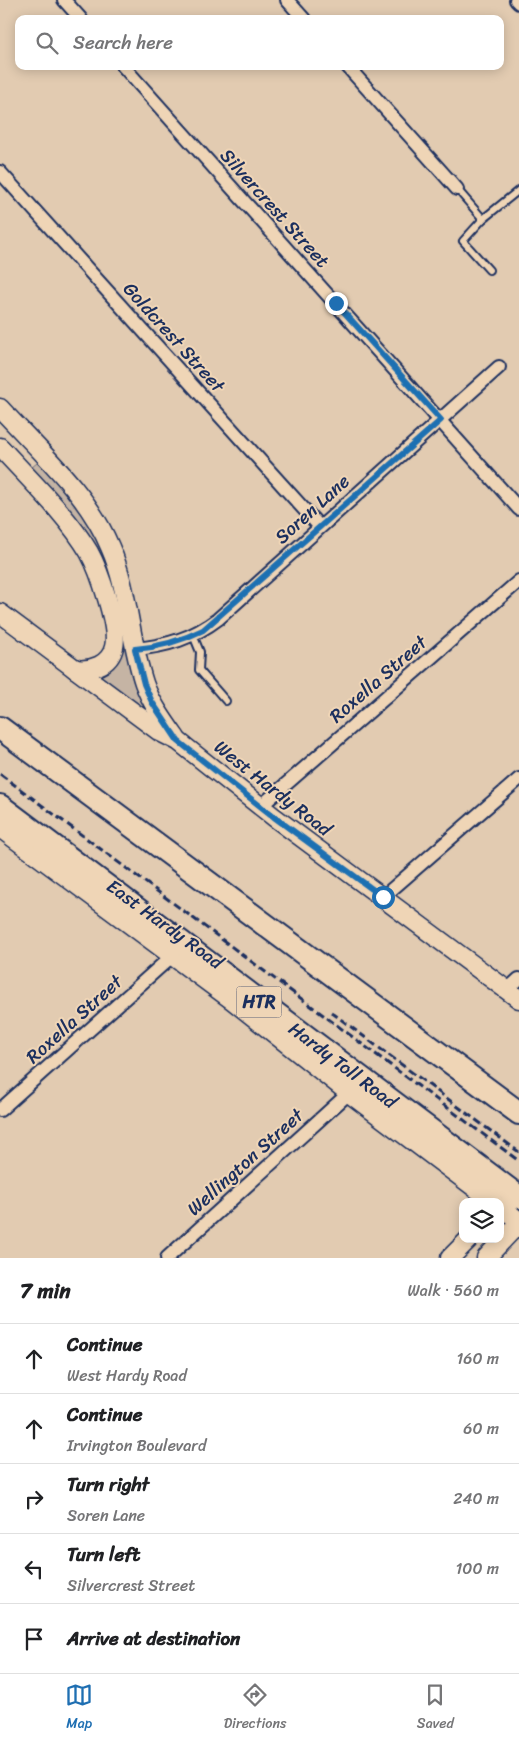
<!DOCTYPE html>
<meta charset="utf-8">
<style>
body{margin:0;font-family:Sriracha,sans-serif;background:#f2f2f2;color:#202124}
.controls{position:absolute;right:15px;bottom:15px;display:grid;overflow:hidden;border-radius:10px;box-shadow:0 2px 12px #0003}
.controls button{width:45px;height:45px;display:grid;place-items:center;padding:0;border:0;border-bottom:1px solid #e0e0e0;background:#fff;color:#202124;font:25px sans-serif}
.stop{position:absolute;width:15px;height:15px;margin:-11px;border:4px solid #1f6fb2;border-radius:50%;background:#fff}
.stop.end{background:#1f6fb2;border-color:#fff;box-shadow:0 1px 5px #0008}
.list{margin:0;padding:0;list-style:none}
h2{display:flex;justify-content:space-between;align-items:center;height:65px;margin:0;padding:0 20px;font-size:21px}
h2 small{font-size:16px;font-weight:400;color:#757577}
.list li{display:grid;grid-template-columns:32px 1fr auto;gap:15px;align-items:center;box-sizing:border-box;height:70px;padding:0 20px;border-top:1px solid #e0e0e0}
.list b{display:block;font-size:19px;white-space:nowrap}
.list p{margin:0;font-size:16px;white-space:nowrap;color:#757577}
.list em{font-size:16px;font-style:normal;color:#757577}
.icon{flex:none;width:28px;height:28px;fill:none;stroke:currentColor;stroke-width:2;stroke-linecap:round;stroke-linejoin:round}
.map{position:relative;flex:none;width:519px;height:1258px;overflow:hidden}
.search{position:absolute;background:#fff;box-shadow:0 2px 12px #0003;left:15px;right:15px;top:15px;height:55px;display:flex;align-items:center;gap:12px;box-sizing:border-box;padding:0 18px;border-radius:10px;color:#757577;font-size:19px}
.sheet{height:415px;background:#fff}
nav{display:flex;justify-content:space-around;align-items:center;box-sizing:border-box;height:70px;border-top:1px solid #e0e0e0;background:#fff;font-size:14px;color:#757577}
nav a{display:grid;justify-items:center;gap:2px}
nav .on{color:#1f6fb2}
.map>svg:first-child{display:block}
</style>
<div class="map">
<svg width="519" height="1258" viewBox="0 0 519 1258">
<rect width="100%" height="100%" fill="#e2cbb1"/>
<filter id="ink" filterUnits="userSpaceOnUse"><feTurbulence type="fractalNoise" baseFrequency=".02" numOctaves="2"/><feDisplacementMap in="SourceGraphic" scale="10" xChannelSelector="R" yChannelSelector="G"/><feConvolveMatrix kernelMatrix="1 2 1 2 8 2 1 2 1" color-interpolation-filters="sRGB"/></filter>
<g filter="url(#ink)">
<!-- green -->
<g fill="#c5b4a4" stroke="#707281">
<path d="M38,462C70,486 88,522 106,556L100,560L31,468Z"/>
<polygon points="116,584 151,712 147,715 98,678 98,673 105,669 110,586"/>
</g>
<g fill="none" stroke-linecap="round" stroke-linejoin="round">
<defs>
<g id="lane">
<polyline points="457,189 483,219"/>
<polyline points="489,270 463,241 483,219 519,190"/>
<polyline points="193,635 200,652 199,670 226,701"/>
</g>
<g id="street">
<polyline points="64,0 81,19"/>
<polyline points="287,0 304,19"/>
<polyline points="516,0 519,3"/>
<polyline points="123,66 519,509"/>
<polyline points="347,66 457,189"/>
<polyline points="0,172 320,527"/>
<path d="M135,649C167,646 193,638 218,619L499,367"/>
<polyline points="261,806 519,581"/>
<polyline points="383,897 519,779"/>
<polyline points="508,989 519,979"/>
<polyline points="0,1110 172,956"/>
<polyline points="167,1258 349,1093"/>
</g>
<g id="secondary">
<path d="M0,408C39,451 87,492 110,547C129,590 129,638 144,683C151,703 164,721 176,738"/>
<path d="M0,447C28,478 68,516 89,552C99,570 119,627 114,647C110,665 91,671 75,669"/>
<polyline points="0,613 160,732 178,741 274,817 519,999"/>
<polyline points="0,828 232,1000 349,1093 494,1202"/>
<polyline points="500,1206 519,1221"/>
<polyline points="450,1258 469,1239"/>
<polyline points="486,1258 519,1223"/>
</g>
<g id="highway">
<polyline points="0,728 519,1113"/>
<polyline points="0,806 519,1197"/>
</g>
</defs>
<!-- lane casing -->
<use href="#lane" stroke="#1b2f5e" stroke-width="10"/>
<!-- street casing -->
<use href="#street" stroke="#1b2f5e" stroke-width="16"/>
<!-- secondary casing -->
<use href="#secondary" stroke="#1b2f5e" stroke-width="21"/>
<!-- highway casing -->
<use href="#highway" stroke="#1b2f5e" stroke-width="26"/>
<!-- lane -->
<use href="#lane" stroke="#efd5b6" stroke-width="6"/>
<!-- street -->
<use href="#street" stroke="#efd5b6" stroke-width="12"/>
<!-- secondary -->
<use href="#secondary" stroke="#efd5b6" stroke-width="18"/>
<!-- highway -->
<use href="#highway" stroke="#efd5b6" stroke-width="22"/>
<!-- rail -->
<g stroke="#1b2f5e" stroke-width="3" stroke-dasharray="8 4" stroke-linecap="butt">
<polyline points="0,774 519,1161"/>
<polyline points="331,1012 519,1152"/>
</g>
</g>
</g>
<g fill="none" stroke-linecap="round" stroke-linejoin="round" filter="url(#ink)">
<!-- route -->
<path stroke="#1f6fb2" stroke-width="6" d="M336,303L441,420L203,630C181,641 160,647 135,649L144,684L152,702L178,741L274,817L383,897"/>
</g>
<g text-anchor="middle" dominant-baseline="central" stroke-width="4" stroke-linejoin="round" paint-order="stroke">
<!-- shield labels -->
<rect fill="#efd5b6" stroke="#5b6178" stroke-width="1" x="236.5" y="986.5" width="45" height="31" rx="4"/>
<g font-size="18" font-weight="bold" fill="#1b2f5e">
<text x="259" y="1002">HTR</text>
</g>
<!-- street labels -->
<g font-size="19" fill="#1b2f5e" stroke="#efd5b6">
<text transform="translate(275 208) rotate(48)">Silvercrest Street</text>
<text transform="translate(174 337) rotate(48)">Goldcrest Street</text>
<text transform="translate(312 509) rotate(-42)">Soren Lane</text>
<text transform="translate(378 679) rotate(-41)">Roxella Street</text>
<text transform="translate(273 788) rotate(38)">West Hardy Road</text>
<text transform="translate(165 924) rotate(36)">East Hardy Road</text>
<text transform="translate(74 1019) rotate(-42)">Roxella Street</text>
<text transform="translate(343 1065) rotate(37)">Hardy Toll Road</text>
<text transform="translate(245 1162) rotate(-42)">Wellington Street</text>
</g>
</g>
</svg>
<div class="controls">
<button><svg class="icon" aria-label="layers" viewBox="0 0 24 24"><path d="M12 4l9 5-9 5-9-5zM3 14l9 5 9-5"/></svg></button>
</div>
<div class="stop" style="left:383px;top:897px"></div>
<div class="stop end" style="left:336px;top:303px"></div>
<div class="search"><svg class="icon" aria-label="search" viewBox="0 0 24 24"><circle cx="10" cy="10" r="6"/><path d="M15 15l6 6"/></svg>Search here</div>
</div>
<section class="sheet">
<h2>7 min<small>Walk · 560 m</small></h2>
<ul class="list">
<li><svg class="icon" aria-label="ahead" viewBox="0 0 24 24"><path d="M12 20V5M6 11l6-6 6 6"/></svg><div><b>Continue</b><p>West Hardy Road</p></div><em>160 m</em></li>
<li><svg class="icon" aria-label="ahead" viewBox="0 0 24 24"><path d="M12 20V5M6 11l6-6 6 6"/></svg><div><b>Continue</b><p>Irvington Boulevard</p></div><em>60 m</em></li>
<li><svg class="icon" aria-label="right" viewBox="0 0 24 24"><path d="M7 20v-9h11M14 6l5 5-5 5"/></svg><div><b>Turn right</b><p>Soren Lane</p></div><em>240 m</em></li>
<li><svg class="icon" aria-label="left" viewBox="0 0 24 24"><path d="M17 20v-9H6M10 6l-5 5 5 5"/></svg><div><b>Turn left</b><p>Silvercrest Street</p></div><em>100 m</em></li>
<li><svg class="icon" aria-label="arrive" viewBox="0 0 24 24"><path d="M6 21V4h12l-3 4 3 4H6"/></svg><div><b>Arrive at destination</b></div></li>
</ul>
</section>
<nav>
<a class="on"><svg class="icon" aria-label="map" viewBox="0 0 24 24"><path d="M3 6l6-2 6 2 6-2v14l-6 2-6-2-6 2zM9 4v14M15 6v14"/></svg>Map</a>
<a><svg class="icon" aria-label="directions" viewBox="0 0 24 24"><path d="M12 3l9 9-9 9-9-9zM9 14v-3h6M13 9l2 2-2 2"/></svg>Directions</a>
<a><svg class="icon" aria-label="saved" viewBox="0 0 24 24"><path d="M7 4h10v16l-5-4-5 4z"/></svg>Saved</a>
</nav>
